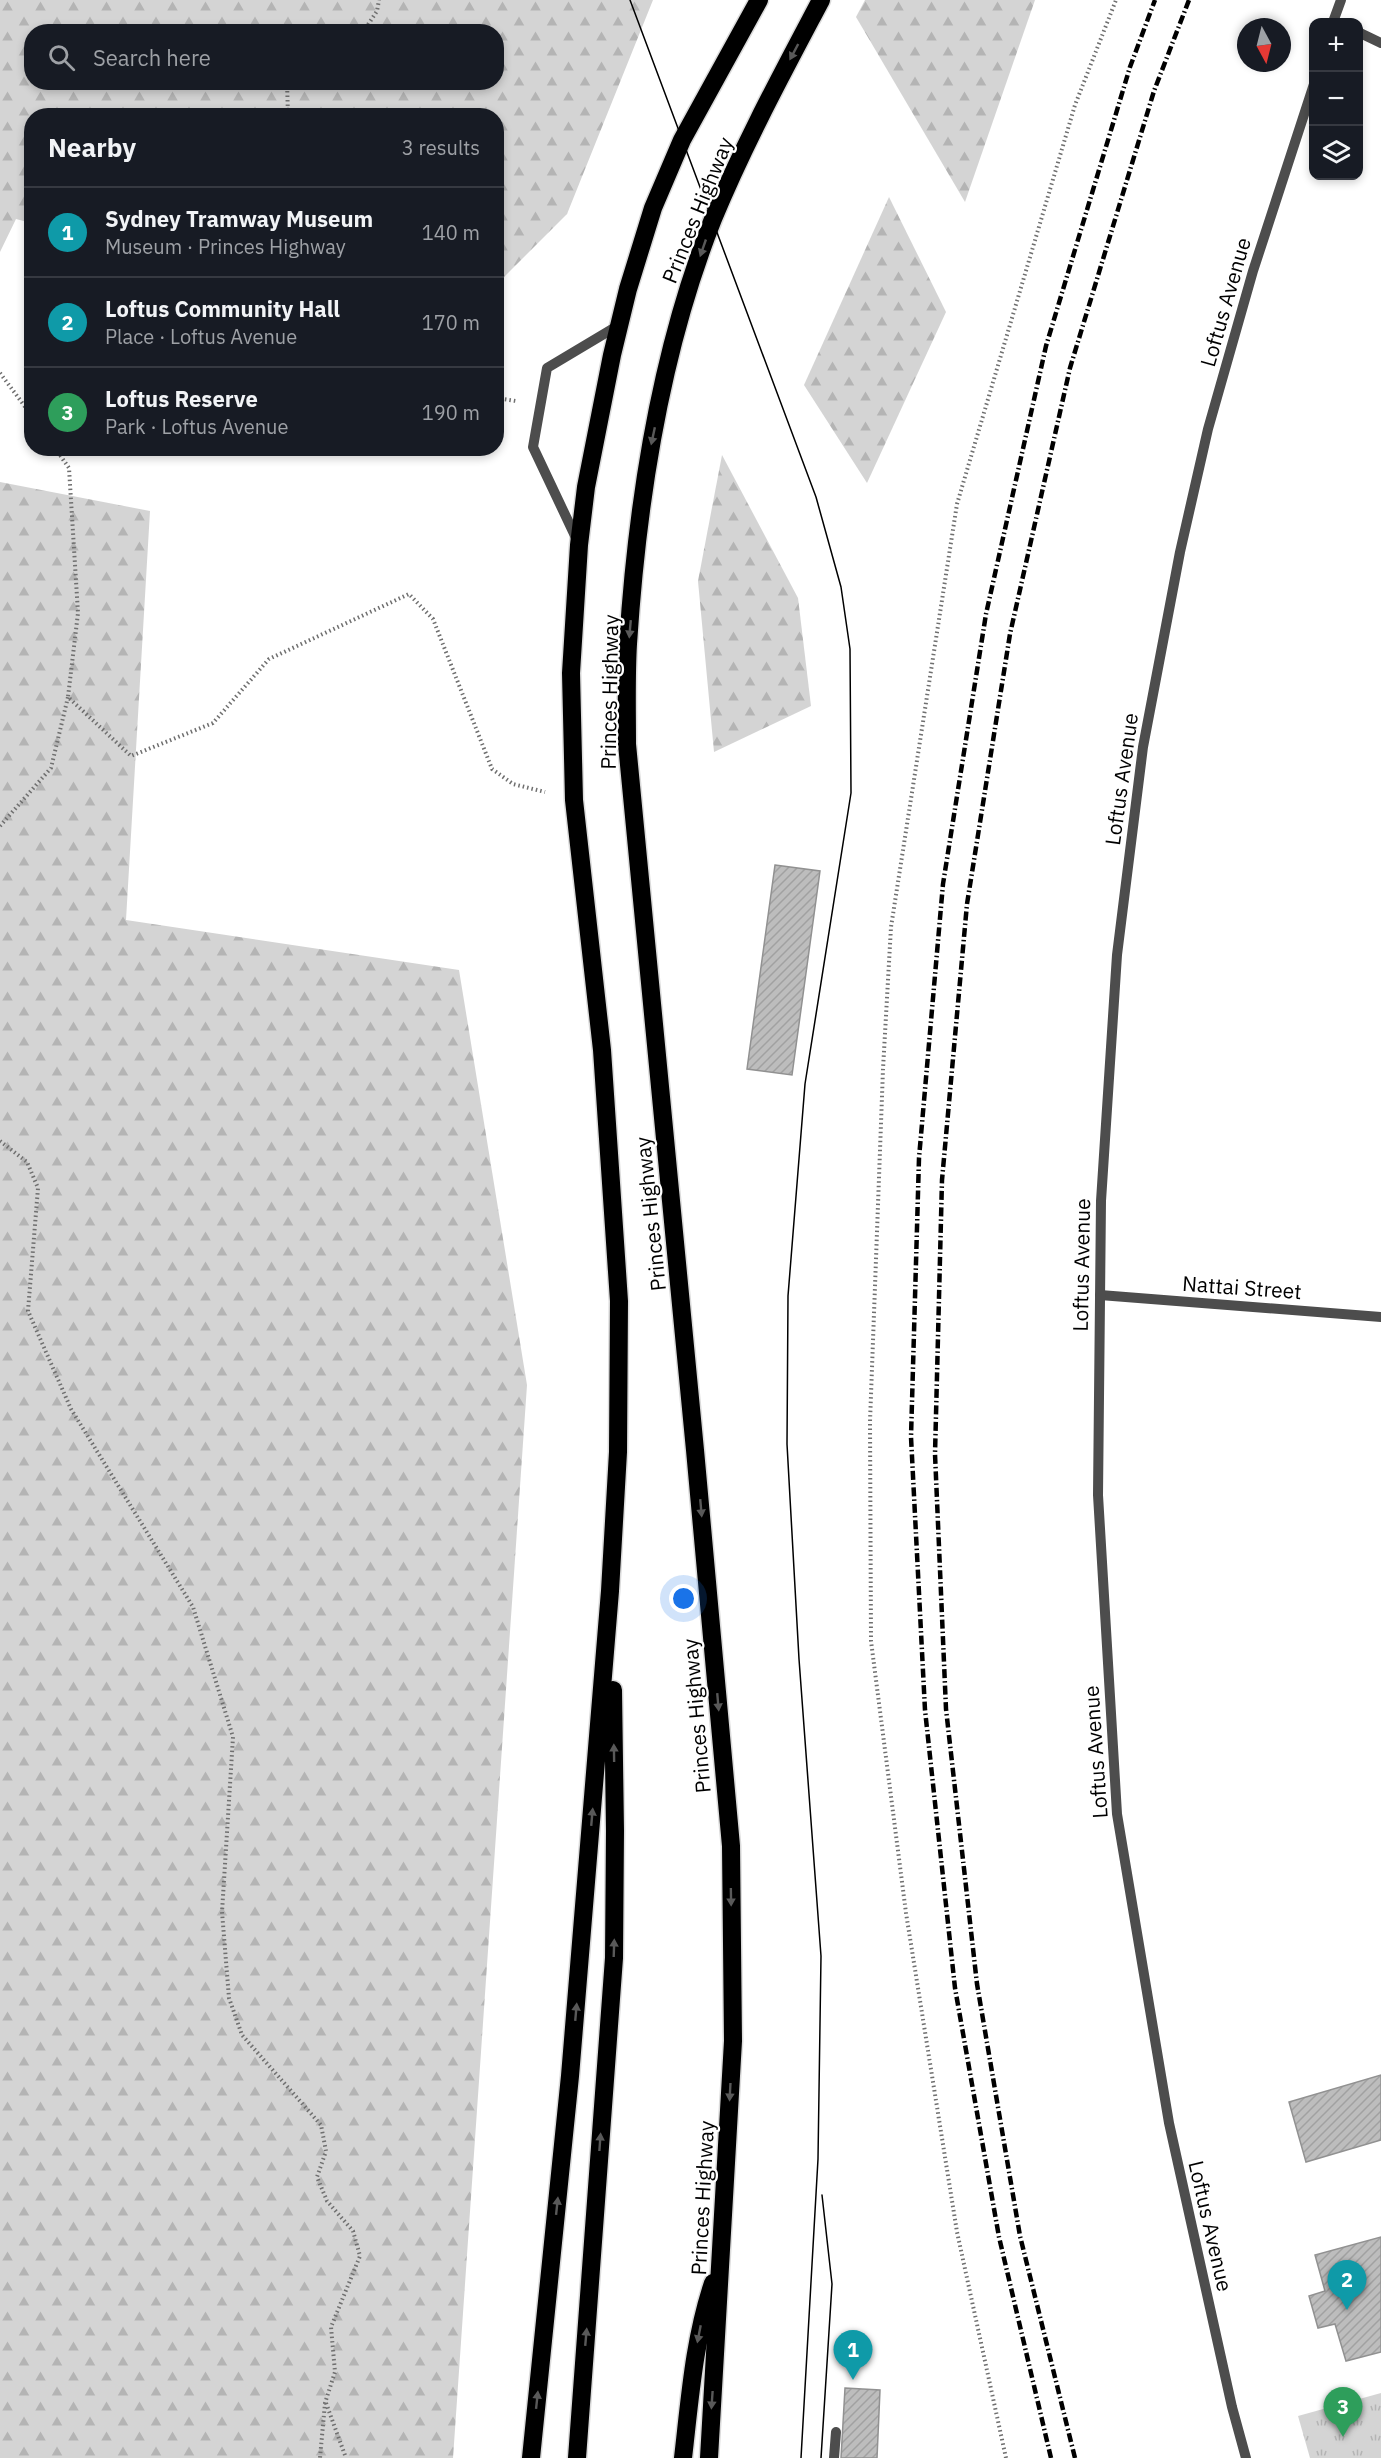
<!DOCTYPE html>
<meta charset="utf-8">
<style>
body{margin:0;font-family:"IBM Plex Sans",sans-serif;background:#20242c;color:#f1f3f6}
.controls{position:absolute;right:18px;top:18px;display:grid;overflow:hidden;border-radius:12px;box-shadow:0 3px 9px #0003}
.controls button{width:54px;height:54px;display:grid;place-items:center;padding:0;border:0;border-bottom:2px solid #363941;background:#171b24;color:#f1f3f6;font:30px sans-serif}
.compass{position:absolute;left:1237px;top:18px;width:54px;height:54px;border-radius:50%;background:#171b24;box-shadow:0 3px 9px #0003;rotate:173deg}
.you{position:absolute;left:684px;top:1599px;width:21px;height:21px;margin:-15px;border:4px solid #fff;border-radius:50%;background:#1a73e8;box-shadow:0 0 0 9px #1a73e833}
.badge{display:grid;place-items:center;width:39px;height:39px;border-radius:50%;background:#b45309;color:#fff;font-size:20px;font-weight:700}
.pin{position:absolute;translate:-50% -50px;filter:drop-shadow(0 2px 3px #0008)}
.pin::after{content:'';position:absolute;top:32px;width:21px;height:18px;background:inherit;clip-path:polygon(0 0,100% 0,50% 100%)}
.list{margin:0;padding:0;list-style:none}
h2{display:flex;justify-content:space-between;align-items:center;height:78px;margin:0;padding:0 24px;font-size:26px}
h2 small{font-size:20px;font-weight:400;color:#9ea1a6}
.list li{display:grid;grid-template-columns:39px 1fr auto;gap:18px;align-items:center;box-sizing:border-box;height:90px;padding:0 24px;border-top:2px solid #363941}
.list b{display:block;font-size:22px;white-space:nowrap}
.list p{margin:0;font-size:20px;white-space:nowrap;color:#9ea1a6}
.list em{font-size:20px;font-style:normal;color:#9ea1a6}
.icon{flex:none;width:33px;height:33px;fill:none;stroke:currentColor;stroke-width:2;stroke-linecap:round;stroke-linejoin:round}
.map{position:relative;flex:none;width:1381px;height:2458px;overflow:hidden}
.search{position:absolute;background:#171b24;box-shadow:0 3px 9px #0003;left:24px;top:24px;width:480px;height:66px;display:flex;align-items:center;gap:15px;box-sizing:border-box;padding:0 21px;border-radius:24px;color:#9ea1a6;font-size:22px}
.panel{position:absolute;background:#171b24;box-shadow:0 3px 9px #0003;left:24px;top:108px;width:480px;height:348px;border-radius:24px}
.map>svg:first-child{display:block}
</style>
<div class="map">
<svg width="1381" height="2458" viewBox="0 0 1381 2458">
<defs>
<pattern id="forest-firs" width="22" height="20" patternUnits="userSpaceOnUse" patternTransform="scale(1.5)"><rect width="22" height="20" fill="#d4d4d4"/><path d="M5 1l3.5 6h-7zM16 11l3.5 6h-7z" fill="#b4b4b4"/></pattern>
<pattern id="park-tufts" width="24" height="20" patternUnits="userSpaceOnUse" patternTransform="scale(1.5)"><rect width="24" height="20" fill="#d4d4d4"/><path d="M3 7l-1-3M5 7V3M7 7l1-3M15 17l-1-3M17 17v-4M19 17l1-3" fill="none" stroke="#b4b4b4"/></pattern>
<pattern id="building-hatch" width="6" height="6" patternUnits="userSpaceOnUse" patternTransform="scale(1.5)"><rect width="6" height="6" fill="#bdbdbd"/><path d="M-1 1l2-2M0 6l6-6M5 7l2-2" fill="none" stroke="#a1a1a1"/></pattern>
</defs>
<rect width="100%" height="100%" fill="#fff"/>
<!-- forest -->
<g fill="url(#forest-firs)" fill-rule="evenodd">
<path d="M0,0H653L567,214L497,284L496,116H32L31,223L16,219L0,252ZM32,32H496V82H32Z"/>
<polygon points="865,0 1035,0 965,202 856,17"/>
<polygon points="889,197 946,312 867,483 804,385"/>
<polygon points="722,455 798,598 811,706 714,752 698,581"/>
<polygon points="0,482 150,511 126,920 459,970 527,1385 453,2458 0,2458"/>
</g>
<!-- park -->
<polygon fill="url(#park-tufts)" points="1381,2393 1381,2458 1310,2458 1298,2416"/>
<!-- building -->
<g fill="url(#building-hatch)" stroke="#919191" stroke-width="1.5">
<polygon points="775,865 820,871 792,1075 747,1069"/>
<polygon points="1381,2075 1381,2140 1306,2162 1289,2102"/>
<polygon points="1381,2237 1381,2352 1346,2361 1335,2324 1318,2328 1309,2296 1325,2291 1315,2255"/>
<polygon points="845,2388 880,2390 877,2458 841,2458"/>
</g>
<g fill="none" stroke-linecap="round" stroke-linejoin="round">
<defs>
<g id="highway">
<polyline points="531,2458 570,2076 610,1591 618,1452 619,1301 602,1050 574,800 571,673 579,545 586,487 612,355 628,289 653,208 682,140 759,0"/>
<polyline points="577,2458 614,1958 615,1831 613,1690"/>
<path d="M683,2458C690,2398 694,2340 713,2283"/>
<path d="M709,2458L733,2041L731,1846L695,1450L627,744C627,711 626,677 628,644C637,503 660,352 713,219C744,144 783,72 821,0"/>
</g>
</defs>
<!-- highway casing -->
<use href="#highway" stroke="#dbdbdb" stroke-width="21"/>
<!-- path -->
<g stroke="#6f6f6f" stroke-width="4" stroke-dasharray="1.5 3" stroke-linecap="butt">
<polyline points="363,32 377,11 379,0"/>
<polyline points="287,82 288,116"/>
<polyline points="0,373 32,416"/>
<polyline points="496,398 516,401"/>
<polyline points="55,448 69,468 78,613 68,697 131,756 213,723 269,659 409,594 433,619 492,769 513,784 545,792"/>
<polyline points="0,826 51,768 68,697"/>
<polyline points="0,1141 27,1162 38,1188 28,1311 71,1409 193,1607 233,1737 222,1912 229,1998 242,2035 321,2125 326,2151 317,2177 327,2201 353,2231 360,2256 331,2327 335,2372 325,2403 320,2458"/>
<polyline points="326,2403 346,2458"/>
<polyline points="1006,2458 957,2232 906,1913 871,1641 870,1422 883,1069 891,927 957,504 1075,105 1116,0"/>
</g>
<!-- minor -->
<g stroke="#4d4d4d" stroke-width="10">
<polyline points="1333,22 1341,0"/>
<polyline points="1358,32 1381,43"/>
<polyline points="578,542 533,447 547,368 619,325"/>
<polyline points="1100,1295 1381,1317"/>
<polyline points="834,2458 836,2432"/>
<polyline points="1246,2458 1232,2407 1169,2123 1117,1814 1098,1495 1101,1201 1117,955 1143,747 1180,552 1208,429 1253,271 1314,84"/>
</g>
<!-- highway -->
<use href="#highway" stroke="#000" stroke-width="18"/>
<!-- tram -->
<g stroke="#000" stroke-width="1.5">
<polyline points="630,0 816,497 841,587 850,649 851,793 805,1084 788,1296 787,1444 799,1659 821,1956 818,2159 801,2458"/>
<polyline points="821,2458 832,2284 822,2195"/>
</g>
<!-- rail -->
<g stroke="#000" stroke-width="4.5" stroke-dasharray="9 3 1.5 3" stroke-linecap="butt">
<polyline points="1051,2458 999,2237 955,1988 925,1710 911,1437 919,1158 943,884 986,614 1046,346 1130,67 1155,0"/>
<polyline points="1075,2458 1020,2236 977,1984 946,1709 935,1454 942,1180 967,904 1010,634 1070,368 1154,91 1189,0"/>
</g>
</g>
<!-- one-way arrows -->
<defs><path id="oneway-solid" d="M-6-.8H1V-3.2L6.5 0L1 3.2V.8H-6Z" transform="scale(1.5)"/></defs>
<g fill="#595959">
<use href="#oneway-solid" transform="translate(794 52) rotate(118)"/>
<use href="#oneway-solid" transform="translate(703 248) rotate(109)"/>
<use href="#oneway-solid" transform="translate(653 436) rotate(102)"/>
<use href="#oneway-solid" transform="translate(630 629) rotate(95)"/>
<use href="#oneway-solid" transform="translate(701 1508) rotate(85)"/>
<use href="#oneway-solid" transform="translate(718 1702) rotate(85)"/>
<use href="#oneway-solid" transform="translate(614 1753) rotate(-91)"/>
<use href="#oneway-solid" transform="translate(592 1817) rotate(-85)"/>
<use href="#oneway-solid" transform="translate(731 1897) rotate(89)"/>
<use href="#oneway-solid" transform="translate(614 1948) rotate(-88)"/>
<use href="#oneway-solid" transform="translate(576 2012) rotate(-85)"/>
<use href="#oneway-solid" transform="translate(730 2092) rotate(93)"/>
<use href="#oneway-solid" transform="translate(600 2142) rotate(-86)"/>
<use href="#oneway-solid" transform="translate(557 2206) rotate(-84)"/>
<use href="#oneway-solid" transform="translate(699 2334) rotate(101)"/>
<use href="#oneway-solid" transform="translate(586 2337) rotate(-85)"/>
<use href="#oneway-solid" transform="translate(537 2400) rotate(-84)"/>
<use href="#oneway-solid" transform="translate(712 2400) rotate(94)"/>
</g>
<g text-anchor="middle" dominant-baseline="central" stroke-width="4.5" stroke-linejoin="round" paint-order="stroke">
<!-- street labels -->
<g font-size="21" fill="#000" stroke="#fff">
<text transform="translate(697 210) rotate(-68)">Princes Highway</text>
<text transform="translate(1225 302) rotate(-74)">Loftus Avenue</text>
<text transform="translate(609 692) rotate(-89)">Princes Highway</text>
<text transform="translate(1121 779) rotate(-82)">Loftus Avenue</text>
<text transform="translate(650 1214) rotate(-96)">Princes Highway</text>
<text transform="translate(1081 1265) rotate(-89)">Loftus Avenue</text>
<text transform="translate(1242 1287) rotate(4)">Nattai Street</text>
<text transform="translate(696 1716) rotate(-95)">Princes Highway</text>
<text transform="translate(1095 1752) rotate(-94)">Loftus Avenue</text>
<text transform="translate(702 2198) rotate(-87)">Princes Highway</text>
<text transform="translate(1211 2226) rotate(77)">Loftus Avenue</text>
</g>
</g>
</svg>
<div class="controls">
<button>+</button>
<button>−</button>
<button><svg class="icon" aria-label="layers" viewBox="0 0 24 24"><path d="M12 4l9 5-9 5-9-5zM3 14l9 5 9-5"/></svg></button>
</div>
<svg class="compass" viewBox="-18 -18 36 36"><path d="M0-13l5 13h-10z" fill="#e53935"/><path d="M0 13l5-13h-10z" fill="#9ea1a6"/></svg>
<div class="you"></div>
<div class="pin badge" style="left:853px;top:2380px;background:#0f9aa8">1</div>
<div class="pin badge" style="left:1347px;top:2310px;background:#0f9aa8">2</div>
<div class="pin badge" style="left:1343px;top:2437px;background:#2e9e5b">3</div>
<div class="search"><svg class="icon" aria-label="search" viewBox="0 0 24 24"><circle cx="10" cy="10" r="6"/><path d="M15 15l6 6"/></svg>Search here</div>
<section class="panel">
<h2>Nearby<small>3 results</small></h2>
<ul class="list">
<li><span class="badge" style="background:#0f9aa8">1</span><div><b>Sydney Tramway Museum</b><p>Museum · Princes Highway</p></div><em>140 m</em></li>
<li><span class="badge" style="background:#0f9aa8">2</span><div><b>Loftus Community Hall</b><p>Place · Loftus Avenue</p></div><em>170 m</em></li>
<li><span class="badge" style="background:#2e9e5b">3</span><div><b>Loftus Reserve</b><p>Park · Loftus Avenue</p></div><em>190 m</em></li>
</ul>
</section>
</div>
